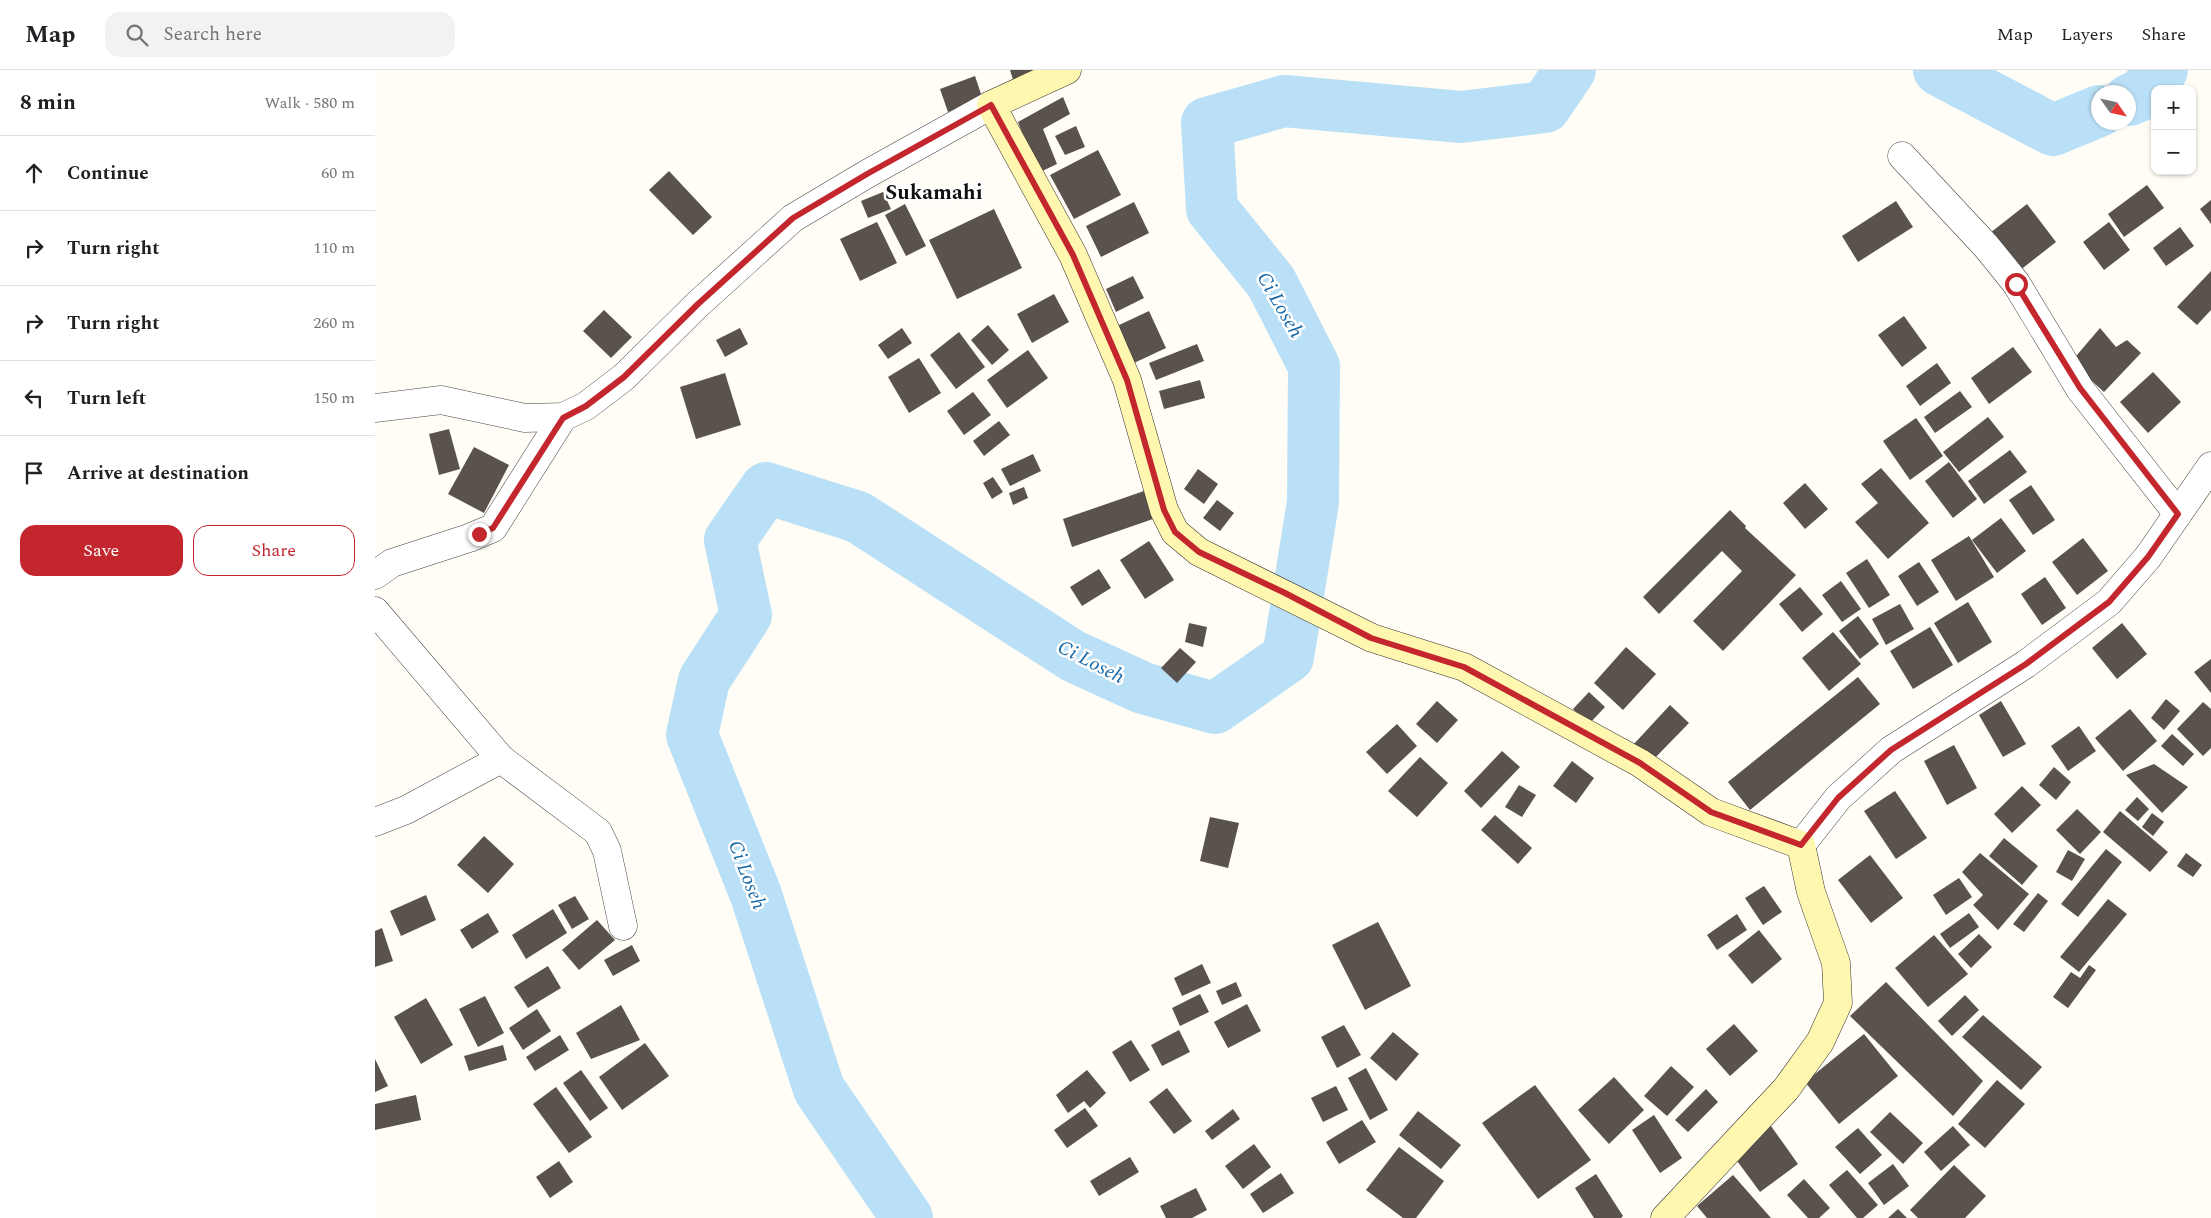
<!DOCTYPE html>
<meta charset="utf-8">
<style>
body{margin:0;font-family:Spectral,serif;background:#f2f2f2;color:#202124}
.controls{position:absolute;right:15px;top:15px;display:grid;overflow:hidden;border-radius:10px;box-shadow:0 1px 4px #0004}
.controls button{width:45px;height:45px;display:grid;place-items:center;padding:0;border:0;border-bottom:1px solid #e0e0e0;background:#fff;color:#202124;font:25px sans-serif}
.compass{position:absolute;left:1716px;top:15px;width:45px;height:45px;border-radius:50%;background:#fff;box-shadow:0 1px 4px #0004;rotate:124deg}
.stop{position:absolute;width:15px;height:15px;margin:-11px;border:4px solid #c4262e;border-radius:50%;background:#fff}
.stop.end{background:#c4262e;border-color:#fff;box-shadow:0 1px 5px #0008}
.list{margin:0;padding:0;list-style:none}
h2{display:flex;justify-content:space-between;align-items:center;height:65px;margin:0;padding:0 20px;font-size:21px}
h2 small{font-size:16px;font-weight:400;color:#757577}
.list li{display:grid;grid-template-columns:32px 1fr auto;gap:15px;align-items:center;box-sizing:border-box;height:75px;padding:0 20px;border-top:1px solid #e0e0e0}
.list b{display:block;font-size:19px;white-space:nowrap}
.list em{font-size:16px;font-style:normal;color:#757577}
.actions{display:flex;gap:10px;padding:15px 20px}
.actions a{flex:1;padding:11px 0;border:1px solid #c4262e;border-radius:15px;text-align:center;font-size:18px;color:#c4262e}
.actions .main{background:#c4262e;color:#fff}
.icon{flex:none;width:28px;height:28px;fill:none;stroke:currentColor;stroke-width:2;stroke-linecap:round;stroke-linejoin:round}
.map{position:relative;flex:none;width:1836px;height:1148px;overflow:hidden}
header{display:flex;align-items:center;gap:30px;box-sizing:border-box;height:70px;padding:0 25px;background:#fff;border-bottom:1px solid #e0e0e0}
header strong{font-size:24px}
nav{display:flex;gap:28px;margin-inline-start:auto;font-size:18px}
.search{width:350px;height:45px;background:#f2f2f2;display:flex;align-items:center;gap:12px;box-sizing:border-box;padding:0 18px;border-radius:15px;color:#757577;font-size:19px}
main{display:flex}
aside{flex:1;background:#fff}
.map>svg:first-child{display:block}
</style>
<header>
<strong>Map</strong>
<div class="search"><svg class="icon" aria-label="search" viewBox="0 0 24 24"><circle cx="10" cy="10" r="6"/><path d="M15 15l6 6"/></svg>Search here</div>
<nav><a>Map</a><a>Layers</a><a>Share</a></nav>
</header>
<main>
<aside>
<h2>8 min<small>Walk · 580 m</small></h2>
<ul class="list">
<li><svg class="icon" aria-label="ahead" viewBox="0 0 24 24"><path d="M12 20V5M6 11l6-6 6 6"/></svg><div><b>Continue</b></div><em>60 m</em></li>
<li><svg class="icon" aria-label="right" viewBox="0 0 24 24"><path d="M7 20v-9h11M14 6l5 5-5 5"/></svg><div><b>Turn right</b></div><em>110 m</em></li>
<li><svg class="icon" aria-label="right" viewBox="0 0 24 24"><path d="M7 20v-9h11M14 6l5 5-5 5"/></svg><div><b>Turn right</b></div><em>260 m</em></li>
<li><svg class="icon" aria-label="left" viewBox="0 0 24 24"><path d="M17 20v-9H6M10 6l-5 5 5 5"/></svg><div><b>Turn left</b></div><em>150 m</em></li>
<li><svg class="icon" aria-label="arrive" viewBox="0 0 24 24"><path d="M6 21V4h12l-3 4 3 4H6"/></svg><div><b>Arrive at destination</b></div></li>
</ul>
<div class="actions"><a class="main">Save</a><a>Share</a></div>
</aside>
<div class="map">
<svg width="1836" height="1148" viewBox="0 0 1836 1148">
<rect width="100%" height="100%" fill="#fffdf5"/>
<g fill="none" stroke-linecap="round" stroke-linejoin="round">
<!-- river -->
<g stroke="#b9e0f7" stroke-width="52">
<polyline points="1564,0 1678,60 1724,41"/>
<polyline points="1754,30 1766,25 1787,0"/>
<polyline points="532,1148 444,1019 381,825 317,665 329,610 371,545 355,470 391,418 483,447 698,586 768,618 840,638 913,587 938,432 939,296 896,212 837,139 832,53 909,31 1086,47 1170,37 1195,0"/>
</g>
</g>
<!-- building -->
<g fill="#5a524d">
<polygon points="635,0 681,0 640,16"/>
<polygon points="600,6 608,30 573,42 565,19"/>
<polygon points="688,27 695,44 668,59 682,94 663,103 643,52"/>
<polygon points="701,56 710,77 690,85 680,66"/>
<polygon points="723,80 746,125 699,149 675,105"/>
<polygon points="294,101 337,147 318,165 274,120"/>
<polygon points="1772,115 1789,138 1749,167 1733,144"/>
<polygon points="508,122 516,139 493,148 486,131"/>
<polygon points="1836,130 1836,154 1825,139"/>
<polygon points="1521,131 1538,157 1483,192 1467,166"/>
<polygon points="759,132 774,163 726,187 711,156"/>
<polygon points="530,134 551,176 531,186 510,145"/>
<polygon points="1652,134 1681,172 1644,201 1615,163"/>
<polygon points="619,139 647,198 582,229 554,170"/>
<polygon points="502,152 522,193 485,211 465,169"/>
<polygon points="1734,152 1755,180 1729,200 1708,172"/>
<polygon points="1805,157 1819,176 1791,196 1778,178"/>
<polygon points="1836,201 1836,240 1822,255 1802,237"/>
<polygon points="758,206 769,228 741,242 731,219"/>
<polygon points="679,224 694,252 657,273 642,244"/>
<polygon points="229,240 257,267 236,288 208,261"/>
<polygon points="774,241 791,278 759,293 742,256"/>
<polygon points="1529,246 1552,278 1527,297 1503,265"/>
<polygon points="613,255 634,280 617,295 596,270"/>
<polygon points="365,258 373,274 350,287 341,270"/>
<polygon points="527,258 537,273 513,289 503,275"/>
<polygon points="1725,258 1741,277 1752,270 1766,283 1729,322 1696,292"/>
<polygon points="584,262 610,297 581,319 555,285"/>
<polygon points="822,274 829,291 781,310 774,293"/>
<polygon points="1638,277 1657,302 1614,334 1596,308"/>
<polygon points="653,280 673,308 632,338 612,310"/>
<polygon points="544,288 566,323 534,343 513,307"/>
<polygon points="1562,293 1576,313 1545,336 1531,316"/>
<polygon points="1778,302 1806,332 1773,363 1745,332"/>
<polygon points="350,303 366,355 321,369 305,317"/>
<polygon points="825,310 830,328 789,339 784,321"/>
<polygon points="1585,321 1597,337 1560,363 1549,347"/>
<polygon points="598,322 616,345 589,365 572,341"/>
<polygon points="1613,347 1629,367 1584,402 1568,382"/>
<polygon points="1541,348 1568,386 1535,410 1508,371"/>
<polygon points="624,351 635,365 609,386 598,371"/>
<polygon points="74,359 85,399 64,405 54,364"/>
<polygon points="99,377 134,395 109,443 73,424"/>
<polygon points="1635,380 1652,402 1609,434 1593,411"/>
<polygon points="658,384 666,401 635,416 626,399"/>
<polygon points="1574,392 1602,429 1578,448 1550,411"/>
<polygon points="1506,398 1554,453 1513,489 1480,452 1503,433 1486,414"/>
<polygon points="823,399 843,414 829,434 809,419"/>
<polygon points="618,407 628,422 617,429 608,413"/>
<polygon points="1430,413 1453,439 1430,459 1408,433"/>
<polygon points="1656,415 1680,450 1658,465 1634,430"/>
<polygon points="649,417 653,428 638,435 634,423"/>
<polygon points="769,421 778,449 697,477 688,449"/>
<polygon points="842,430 859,443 845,461 828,448"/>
<polygon points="1355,440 1371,456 1370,458 1421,505 1348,581 1318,551 1367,501 1347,481 1284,544 1268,527"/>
<polygon points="1626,448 1651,481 1622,503 1597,470"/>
<polygon points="1594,466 1619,507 1581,531 1556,490"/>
<polygon points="1708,468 1733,501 1702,525 1677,492"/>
<polygon points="774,471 799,510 770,529 745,490"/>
<polygon points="1492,489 1515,525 1494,538 1471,503"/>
<polygon points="1544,492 1564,522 1542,536 1523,506"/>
<polygon points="724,499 736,518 707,536 695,517"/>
<polygon points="1670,507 1691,538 1667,555 1646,524"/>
<polygon points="1466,511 1486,539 1467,552 1447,525"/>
<polygon points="1425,517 1448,544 1427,562 1404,534"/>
<polygon points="1593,532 1617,572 1583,593 1559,553"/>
<polygon points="1525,534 1539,559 1511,575 1497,549"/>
<polygon points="1483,546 1504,574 1485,589 1464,561"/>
<polygon points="814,553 832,557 828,577 810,572"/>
<polygon points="1747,553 1772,584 1742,609 1717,578"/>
<polygon points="1555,557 1578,595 1538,619 1515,581"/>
<polygon points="1458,562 1486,594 1454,621 1427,588"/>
<polygon points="1251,577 1281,604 1248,640 1219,613"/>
<polygon points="805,578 821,592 802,613 786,598"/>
<polygon points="1836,589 1836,623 1819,602"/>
<polygon points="1483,607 1505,634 1375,740 1353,712"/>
<polygon points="1214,622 1230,637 1214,654 1198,639"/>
<polygon points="1791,629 1805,641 1789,660 1776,648"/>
<polygon points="1062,631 1083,650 1062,673 1041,654"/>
<polygon points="1626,631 1651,674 1628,687 1604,645"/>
<polygon points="1828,632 1836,639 1836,678 1828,686 1802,659"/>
<polygon points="1295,635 1314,653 1276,692 1258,675"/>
<polygon points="1755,639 1782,671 1748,701 1720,668"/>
<polygon points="1022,654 1042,676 1012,704 991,682"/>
<polygon points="1704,656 1721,681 1693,701 1676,676"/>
<polygon points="1797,664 1819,684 1808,696 1786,676"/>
<polygon points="1579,675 1602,718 1572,735 1549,691"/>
<polygon points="1127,681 1145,697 1106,738 1089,721"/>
<polygon points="1045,687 1073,713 1042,747 1013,721"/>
<polygon points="1197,691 1219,708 1201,733 1178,716"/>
<polygon points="1779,694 1813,717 1787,743 1751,705"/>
<polygon points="1679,697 1696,712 1681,730 1664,715"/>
<polygon points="1144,715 1161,725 1147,747 1130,737"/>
<polygon points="1647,716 1666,735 1637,763 1619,744"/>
<polygon points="1520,721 1552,768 1521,789 1489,741"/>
<polygon points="1762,727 1774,739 1763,751 1750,740"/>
<polygon points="1702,739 1726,762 1705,784 1681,760"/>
<polygon points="1745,741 1793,782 1775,802 1728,762"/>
<polygon points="1777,743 1789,752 1778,766 1767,757"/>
<polygon points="1120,745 1157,778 1143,794 1106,760"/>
<polygon points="835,747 864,753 853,798 825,791"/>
<polygon points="109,766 139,794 113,823 82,795"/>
<polygon points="1629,768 1663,796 1647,815 1614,786"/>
<polygon points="1731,779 1747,792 1703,847 1686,834"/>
<polygon points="1693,780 1710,789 1697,811 1681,802"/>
<polygon points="1605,783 1654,824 1623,860 1598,835 1608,825 1587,802"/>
<polygon points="1811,783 1827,795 1818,807 1802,796"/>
<polygon points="1495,785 1528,828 1496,853 1463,810"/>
<polygon points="1584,808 1597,827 1571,845 1558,825"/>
<polygon points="1389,816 1407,842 1388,855 1370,828"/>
<polygon points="1663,823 1673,831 1649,862 1638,854"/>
<polygon points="51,825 61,850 26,866 15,841"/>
<polygon points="200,826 214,849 197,859 183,835"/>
<polygon points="1733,829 1752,844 1704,902 1685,887"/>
<polygon points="178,839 192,863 151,889 137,865"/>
<polygon points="113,843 124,862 97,879 85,860"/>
<polygon points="1594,843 1604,857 1575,878 1565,864"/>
<polygon points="1362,844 1372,860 1342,880 1332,865"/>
<polygon points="222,850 240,870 204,900 187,880"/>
<polygon points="1003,852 1036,916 990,940 957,875"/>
<polygon points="7,858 18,891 0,897 0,861"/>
<polygon points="1384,860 1407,889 1377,914 1353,885"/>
<polygon points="1604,864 1617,877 1596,898 1583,884"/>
<polygon points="1559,865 1593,904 1553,937 1520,898"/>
<polygon points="257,875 265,891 238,906 229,890"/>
<polygon points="827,894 836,913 807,926 799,908"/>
<polygon points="1714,895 1721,900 1693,938 1678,927 1696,902 1705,908"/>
<polygon points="173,896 186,918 153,938 139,917"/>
<polygon points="861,912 867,926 847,935 841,921"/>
<polygon points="1511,912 1608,1011 1578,1046 1475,946"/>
<polygon points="825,924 834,942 805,956 797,938"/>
<polygon points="1590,925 1604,940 1577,966 1563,951"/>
<polygon points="110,926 129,963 103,977 84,939"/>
<polygon points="51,928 78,975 46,994 19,947"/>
<polygon points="872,934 886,961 853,978 839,952"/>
<polygon points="246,935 265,970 216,989 201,963"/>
<polygon points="162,939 176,961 148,980 134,958"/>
<polygon points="1608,945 1667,997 1646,1020 1587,967"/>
<polygon points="1359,954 1383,981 1355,1006 1331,979"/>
<polygon points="969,955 986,985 962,998 946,967"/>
<polygon points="804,960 815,982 787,996 776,975"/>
<polygon points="1018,962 1044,984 1021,1011 995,988"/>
<polygon points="1489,964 1523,1006 1464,1054 1430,1012"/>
<polygon points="185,965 194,980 160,1001 151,987"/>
<polygon points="756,970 775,1000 755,1012 737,982"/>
<polygon points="270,973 294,1006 247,1040 224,1007"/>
<polygon points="128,975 132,990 94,1001 89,986"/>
<polygon points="0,989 13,1016 0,1022"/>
<polygon points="1296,996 1319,1017 1292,1046 1269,1026"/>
<polygon points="991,998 1013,1040 995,1050 973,1008"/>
<polygon points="206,1000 233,1038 215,1051 188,1013"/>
<polygon points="712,1000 731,1023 715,1038 709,1031 693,1043 681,1025"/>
<polygon points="1239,1007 1269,1040 1234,1074 1203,1040"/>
<polygon points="1622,1010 1650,1034 1610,1078 1583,1054"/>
<polygon points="1160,1015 1216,1090 1163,1129 1107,1053"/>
<polygon points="961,1016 973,1040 948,1052 936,1028"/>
<polygon points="181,1017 217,1067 194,1083 158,1034"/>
<polygon points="792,1018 817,1051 799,1064 774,1032"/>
<polygon points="1331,1019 1343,1032 1313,1062 1300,1050"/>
<polygon points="41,1025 46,1050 0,1060 0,1034"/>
<polygon points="710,1038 723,1056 692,1078 679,1060"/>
<polygon points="858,1039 865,1049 837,1070 830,1061"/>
<polygon points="1043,1041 1086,1075 1066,1099 1024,1065"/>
<polygon points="1515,1042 1548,1073 1528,1094 1495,1062"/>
<polygon points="1279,1045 1307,1088 1285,1103 1257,1060"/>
<polygon points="987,1050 1001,1072 964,1094 951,1072"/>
<polygon points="1396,1056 1423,1094 1385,1122 1357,1084"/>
<polygon points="1578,1056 1595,1075 1566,1101 1549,1082"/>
<polygon points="1483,1058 1507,1085 1485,1104 1460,1077"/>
<polygon points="879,1074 896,1097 868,1119 850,1096"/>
<polygon points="1024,1077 1069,1111 1041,1148 1028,1148 991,1120"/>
<polygon points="755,1087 764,1102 724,1126 715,1111"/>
<polygon points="184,1091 198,1112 175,1128 161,1107"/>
<polygon points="1518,1094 1534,1116 1509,1135 1493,1113"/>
<polygon points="1579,1095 1611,1126 1590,1148 1543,1148 1535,1140"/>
<polygon points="1472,1100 1503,1135 1488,1148 1482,1148 1454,1115"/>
<polygon points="906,1103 919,1123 888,1143 875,1124"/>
<polygon points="1221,1104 1248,1146 1246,1148 1219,1148 1200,1118"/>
<polygon points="1358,1105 1396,1148 1332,1148 1322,1136"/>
<polygon points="1429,1109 1455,1138 1444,1148 1433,1148 1412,1125"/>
<polygon points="821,1118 832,1140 817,1148 791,1148 785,1136"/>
<polygon points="1523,1139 1532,1148 1513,1148"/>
</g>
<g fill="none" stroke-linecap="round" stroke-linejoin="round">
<defs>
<g id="street">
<polyline points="1527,86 1611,176 1641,213 1705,319 1803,444"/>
<polyline points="0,338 66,330 150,348 188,347 211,336 249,307 323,234 418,148 492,104 616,35"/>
<polyline points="0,505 17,493 94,468 118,458 188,347"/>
<polyline points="0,541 126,689 223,762 232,781 248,856"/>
<polyline points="0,752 31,740 126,689"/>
<polyline points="1426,775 1463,728 1516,680 1651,594 1734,532 1773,487 1836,396"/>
</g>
<polyline id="secondary" points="692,0 616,35 698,185 752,310 789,440 800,462 824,482 997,568 1089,597 1265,693 1336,742 1426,775 1436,822 1461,893 1463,933 1445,972 1411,1019 1290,1148"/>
</defs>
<!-- street casing -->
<use href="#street" stroke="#444" stroke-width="29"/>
<!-- secondary casing -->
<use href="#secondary" stroke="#333" stroke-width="29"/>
<!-- street -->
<use href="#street" stroke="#fff" stroke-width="28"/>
<!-- secondary -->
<use href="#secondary" stroke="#fff6b0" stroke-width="28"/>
</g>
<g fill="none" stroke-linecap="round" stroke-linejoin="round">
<!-- route -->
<polyline stroke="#c4262e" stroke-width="6" points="104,464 118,458 188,348 211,336 249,307 323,234 418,148 492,104 616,35 698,185 752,310 789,440 800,462 824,482 910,523 996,568 1089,597 1265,693 1336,742 1426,775 1463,728 1516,680 1651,594 1734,532 1773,487 1803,444 1705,318 1641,214"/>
</g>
<g text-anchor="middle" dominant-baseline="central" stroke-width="5" stroke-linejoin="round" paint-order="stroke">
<!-- water labels -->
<g font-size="20" font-style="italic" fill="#1768a6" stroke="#fff">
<text transform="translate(905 235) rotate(60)">Ci Loseh</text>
<text transform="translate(716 592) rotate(27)">Ci Loseh</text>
<text transform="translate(372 805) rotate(69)">Ci Loseh</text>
</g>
<!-- quarter labels -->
<g font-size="21" font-weight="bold" fill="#111" stroke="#fff">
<text x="559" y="123">Sukamahi</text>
</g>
</g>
</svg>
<div class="controls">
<button>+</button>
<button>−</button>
</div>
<svg class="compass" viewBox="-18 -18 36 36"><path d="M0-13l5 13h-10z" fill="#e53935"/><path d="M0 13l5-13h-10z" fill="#757577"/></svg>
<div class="stop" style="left:1641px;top:214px"></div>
<div class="stop end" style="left:104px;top:464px"></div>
</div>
</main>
